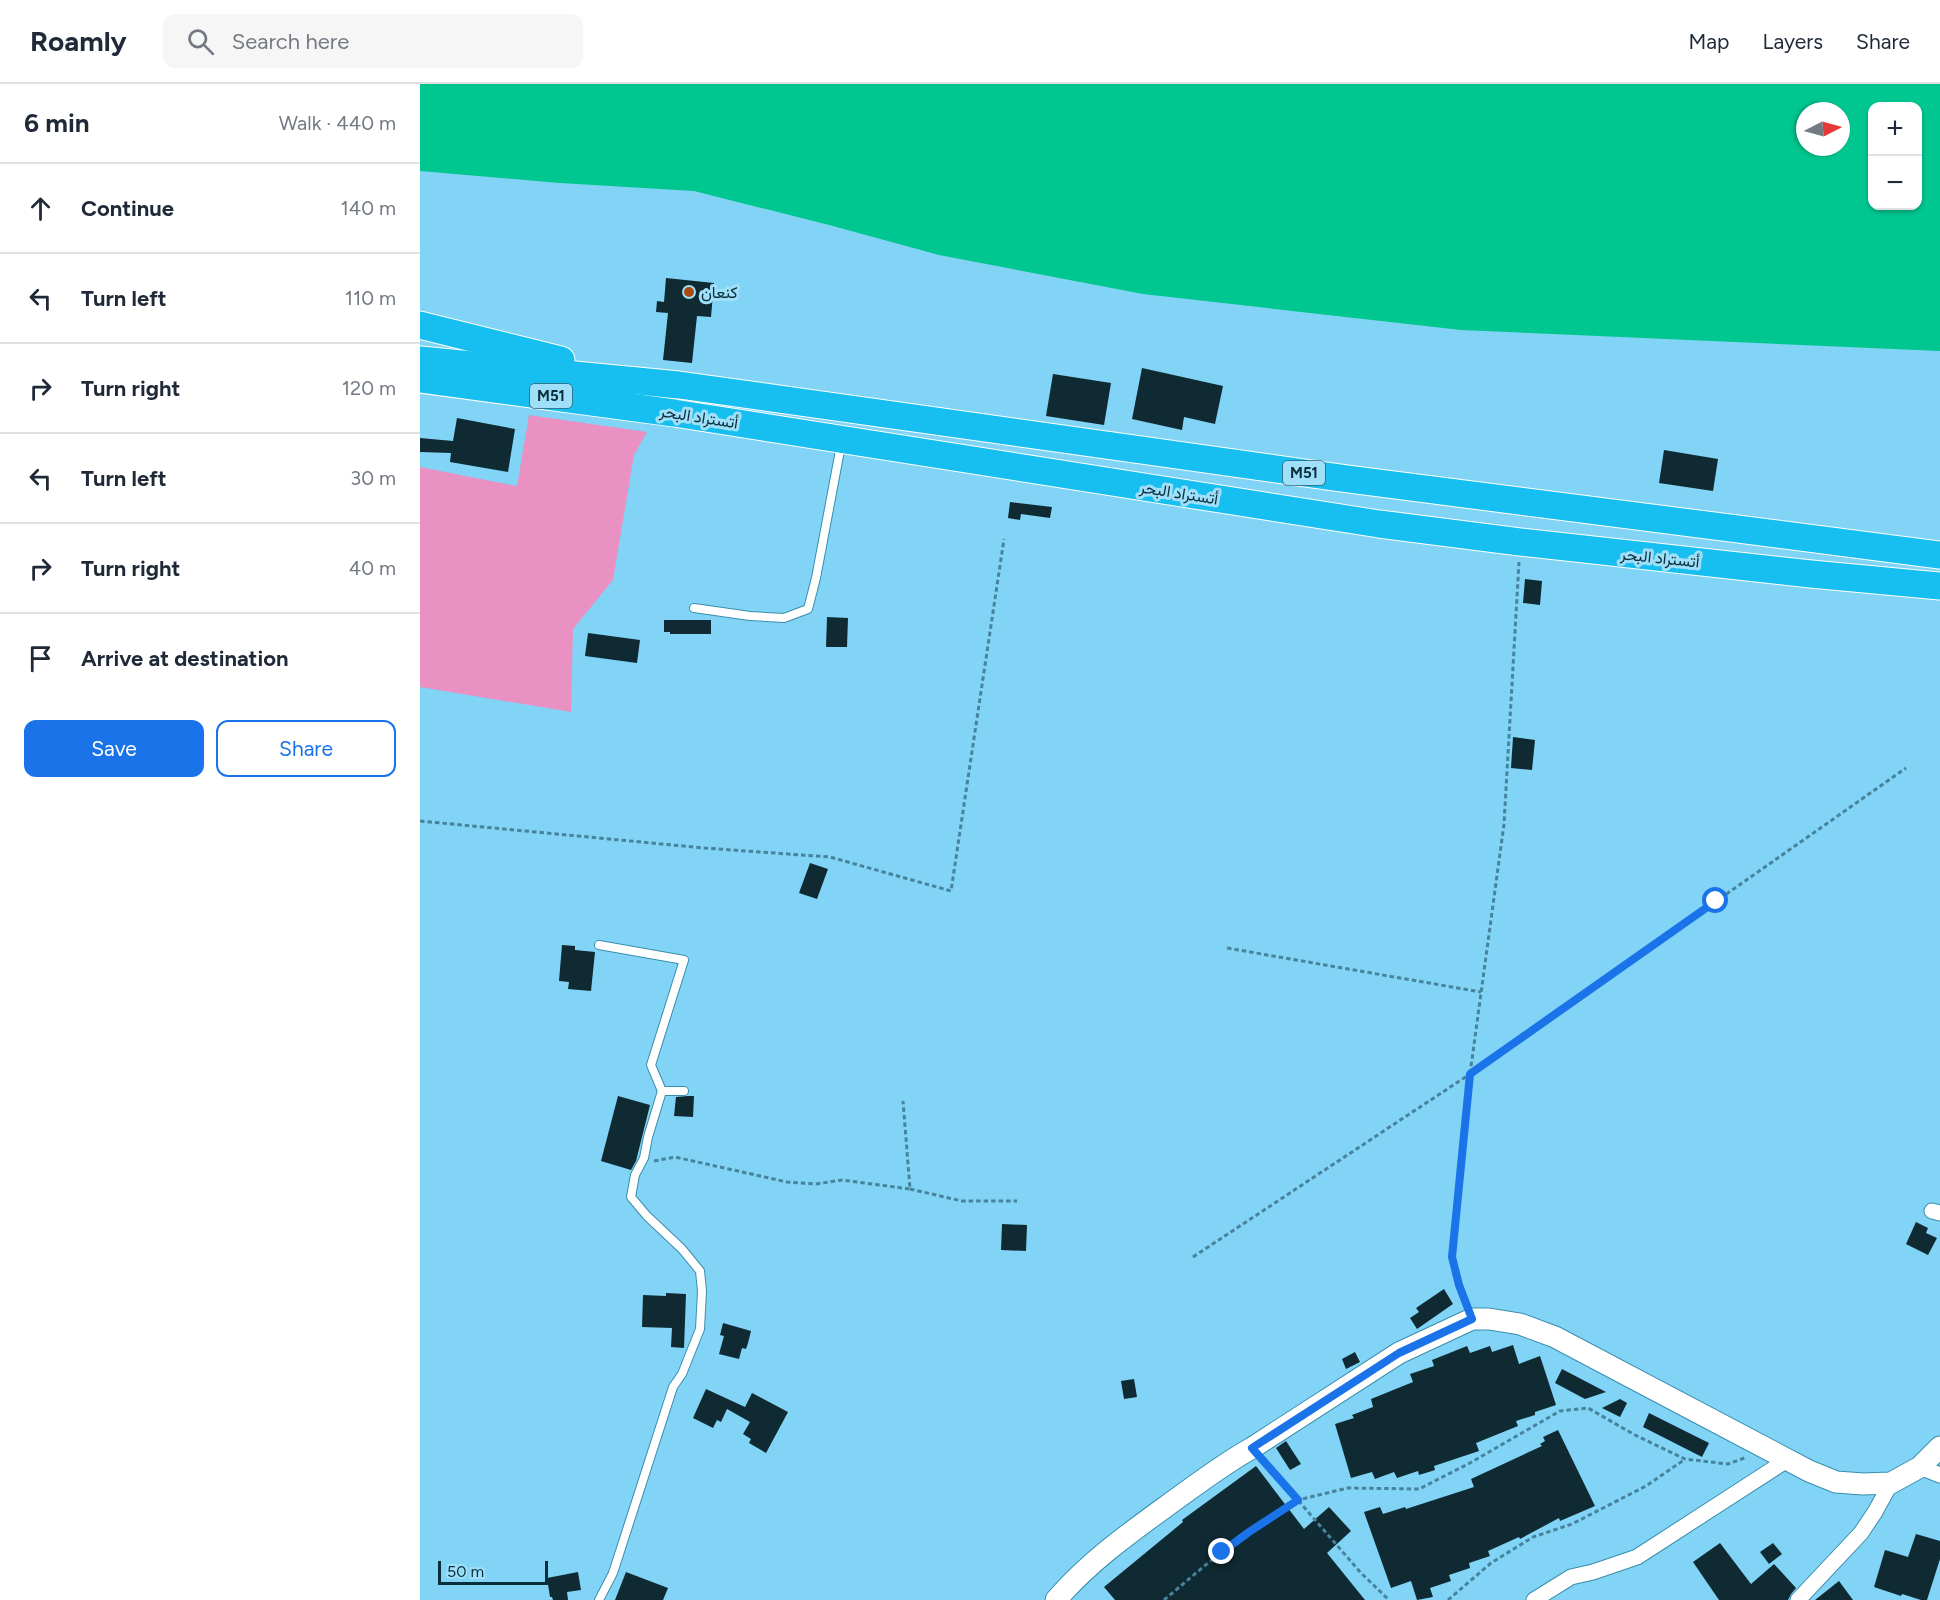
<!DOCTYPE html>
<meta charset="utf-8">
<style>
body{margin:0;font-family:Figtree,Vazirmatn,sans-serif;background:#f6f6f7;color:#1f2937}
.controls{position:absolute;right:18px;top:18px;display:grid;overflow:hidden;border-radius:12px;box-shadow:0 2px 4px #0004}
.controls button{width:54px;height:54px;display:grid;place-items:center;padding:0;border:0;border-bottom:2px solid #e0e1e3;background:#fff;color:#1f2937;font:30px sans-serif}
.compass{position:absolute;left:1376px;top:18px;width:54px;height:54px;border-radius:50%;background:#fff;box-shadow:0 2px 4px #0004;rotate:84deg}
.scale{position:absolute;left:18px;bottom:15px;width:110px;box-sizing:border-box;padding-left:6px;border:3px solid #092e3b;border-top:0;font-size:16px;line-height:21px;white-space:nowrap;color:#092e3b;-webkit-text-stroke:4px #9fdff9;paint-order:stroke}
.stop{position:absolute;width:18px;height:18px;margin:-14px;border:4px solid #1a73e8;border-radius:50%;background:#fff}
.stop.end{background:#1a73e8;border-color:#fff;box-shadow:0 2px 6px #0008}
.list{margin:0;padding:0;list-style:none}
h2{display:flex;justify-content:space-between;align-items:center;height:78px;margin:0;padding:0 24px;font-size:26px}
h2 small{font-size:20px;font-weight:400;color:#747a83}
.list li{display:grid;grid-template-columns:39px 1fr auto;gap:18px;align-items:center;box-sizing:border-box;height:90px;padding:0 24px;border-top:2px solid #e0e1e3}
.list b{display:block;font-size:22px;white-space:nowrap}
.list em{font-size:20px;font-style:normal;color:#747a83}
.actions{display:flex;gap:12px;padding:18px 24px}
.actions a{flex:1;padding:14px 0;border:2px solid #1a73e8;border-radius:12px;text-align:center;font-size:21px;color:#1a73e8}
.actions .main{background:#1a73e8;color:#fff}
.icon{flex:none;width:33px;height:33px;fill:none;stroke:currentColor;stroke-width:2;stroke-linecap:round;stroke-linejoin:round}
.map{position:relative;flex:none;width:1520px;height:1516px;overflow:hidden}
header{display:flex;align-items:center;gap:36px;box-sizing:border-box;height:84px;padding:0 30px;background:#fff;border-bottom:2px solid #e0e1e3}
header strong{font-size:28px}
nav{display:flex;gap:33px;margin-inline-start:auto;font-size:21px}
.search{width:420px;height:54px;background:#f6f6f7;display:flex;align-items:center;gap:15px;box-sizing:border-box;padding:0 21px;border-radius:12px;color:#747a83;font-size:22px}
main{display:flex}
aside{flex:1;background:#fff}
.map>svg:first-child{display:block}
</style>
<header>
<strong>Roamly</strong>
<div class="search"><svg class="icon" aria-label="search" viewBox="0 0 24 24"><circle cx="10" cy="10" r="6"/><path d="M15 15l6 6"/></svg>Search here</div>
<nav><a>Map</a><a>Layers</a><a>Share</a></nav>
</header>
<main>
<aside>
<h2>6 min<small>Walk · 440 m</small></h2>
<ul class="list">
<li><svg class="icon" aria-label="ahead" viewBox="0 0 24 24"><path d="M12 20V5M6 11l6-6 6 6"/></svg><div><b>Continue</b></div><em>140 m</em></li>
<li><svg class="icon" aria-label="left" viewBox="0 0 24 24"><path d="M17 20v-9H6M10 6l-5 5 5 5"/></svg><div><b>Turn left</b></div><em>110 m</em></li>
<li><svg class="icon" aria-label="right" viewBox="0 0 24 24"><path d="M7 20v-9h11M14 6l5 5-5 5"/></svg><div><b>Turn right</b></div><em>120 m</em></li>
<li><svg class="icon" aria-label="left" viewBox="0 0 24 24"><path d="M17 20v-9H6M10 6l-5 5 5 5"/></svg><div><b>Turn left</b></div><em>30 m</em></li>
<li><svg class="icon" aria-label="right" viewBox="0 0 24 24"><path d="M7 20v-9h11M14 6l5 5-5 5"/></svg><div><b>Turn right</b></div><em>40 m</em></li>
<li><svg class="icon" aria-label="arrive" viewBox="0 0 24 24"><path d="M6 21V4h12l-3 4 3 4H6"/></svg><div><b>Arrive at destination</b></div></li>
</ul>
<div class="actions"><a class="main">Save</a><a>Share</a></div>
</aside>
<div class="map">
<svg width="1520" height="1516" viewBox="0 0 1520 1516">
<rect width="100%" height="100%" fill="#81d4f5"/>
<!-- green -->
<polygon fill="#ea91c4" points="109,331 227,348 214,371 193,496 153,545 151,628 0,603 0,383 97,402"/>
<!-- water -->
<path fill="#00c690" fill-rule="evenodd" d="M0,0H1520V267L1041,246L723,210L519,171L413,142L274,107L140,99L0,87ZM1452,22H1498V122H1452ZM1385,27H1421V63H1385Z"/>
<!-- building -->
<g fill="#0f2a33">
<polygon points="246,194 294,199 291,233 277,232 272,279 243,276 248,229 236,228 237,217 244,218"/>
<polygon points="722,284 803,302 795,340 764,333 762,346 712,335"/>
<polygon points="633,290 691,299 684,341 626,332"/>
<polygon points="37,334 95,345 88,388 30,378 31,369 0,368 0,354 33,357"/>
<polygon points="1244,366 1298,375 1293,407 1239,399"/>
<polygon points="590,418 632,423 630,434 601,430 600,436 588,434"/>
<polygon points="1105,495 1122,497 1120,521 1103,519"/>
<polygon points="407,533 428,534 427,563 406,563"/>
<polygon points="244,536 291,536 291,550 250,550 250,548 244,548"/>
<polygon points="168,549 220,556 217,579 165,572"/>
<polygon points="1093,653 1115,656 1112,686 1091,684"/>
<polygon points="390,779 408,785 397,815 379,809"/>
<polygon points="142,861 155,862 155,866 175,868 171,907 148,905 149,898 139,897"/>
<polygon points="198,1012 230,1021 216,1077 211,1086 181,1077"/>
<polygon points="268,1012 274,1012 273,1033 254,1032 256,1013"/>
<polygon points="1496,1138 1508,1144 1506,1149 1517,1154 1508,1171 1486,1160"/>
<polygon points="582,1140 607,1141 606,1167 581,1166"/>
<polygon points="1024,1205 1033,1220 997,1245 990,1234 999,1228 996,1224"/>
<polygon points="246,1209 266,1210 264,1264 251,1263 252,1244 222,1243 223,1211 246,1212"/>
<polygon points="303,1239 331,1247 328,1259 326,1265 322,1264 319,1275 299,1270 304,1252 300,1251"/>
<polygon points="1093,1261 1099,1280 1120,1272 1136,1321 1115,1328 1115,1331 1096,1337 1098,1342 1056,1359 1059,1367 1014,1382 1015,1386 999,1391 998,1387 977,1394 974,1388 955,1395 952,1388 931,1394 915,1340 934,1334 932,1331 953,1323 951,1315 993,1298 990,1290 1014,1282 1012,1276 1047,1262 1050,1269 1070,1262 1072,1268"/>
<polygon points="935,1268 940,1278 926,1285 922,1275"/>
<polygon points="1142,1285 1186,1308 1165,1315 1135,1299"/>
<polygon points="714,1295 717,1313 704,1315 701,1297"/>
<polygon points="286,1305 325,1323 332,1309 368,1328 346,1369 329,1359 331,1355 323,1350 330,1338 307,1325 301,1338 297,1336 293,1344 273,1334"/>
<polygon points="1200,1315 1207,1319 1200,1333 1182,1324"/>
<polygon points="1229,1329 1289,1359 1282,1373 1223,1343"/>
<polygon points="1138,1346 1175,1422 1140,1437 1139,1434 1100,1455 1099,1453 1068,1467 1070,1472 1049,1479 1050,1484 1029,1491 1031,1497 1010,1504 1013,1513 997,1516 991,1497 971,1504 944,1428 960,1423 963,1430 985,1423 986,1425 1054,1403 1051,1395 1122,1362 1120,1360 1125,1357 1123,1353"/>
<polygon points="866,1357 881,1380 870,1386 856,1364"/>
<polygon points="836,1382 884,1445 909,1423 931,1447 907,1469 945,1516 695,1516 684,1503 763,1438 762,1436"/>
<polygon points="1496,1450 1520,1457 1520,1475 1507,1516 1501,1516 1482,1510 1481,1512 1454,1503 1465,1466 1488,1473"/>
<polygon points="1300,1459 1331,1500 1354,1480 1376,1504 1371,1510 1368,1516 1299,1516 1273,1478"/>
<polygon points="1353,1459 1362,1470 1349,1480 1340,1468"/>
<polygon points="158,1488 161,1506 147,1508 148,1516 133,1516 132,1513 130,1513 127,1494"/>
<polygon points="206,1488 248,1504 243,1516 195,1516"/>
<polygon points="1419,1497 1433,1516 1395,1516"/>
</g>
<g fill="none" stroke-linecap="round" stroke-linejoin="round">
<defs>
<g id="lane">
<polyline points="274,524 330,532 364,534 388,525 396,494 421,361"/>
<polyline points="179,861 264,876 231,981 242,1007 264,1007"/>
<polyline points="179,1516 193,1489 253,1303 262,1290 280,1245 282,1207 280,1187 262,1165 227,1132 211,1113 215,1091 224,1074 228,1053 242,1007"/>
</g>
<g id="street">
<polyline points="1512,1127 1520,1129"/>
<polyline points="1500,1383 1520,1391"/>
<polyline points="1114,1516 1151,1493 1173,1488 1217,1473 1367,1376"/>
<polyline points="1378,1516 1441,1449 1455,1428 1471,1399"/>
</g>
<path id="secondary" d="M636,1516C669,1478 708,1450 748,1421C776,1401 803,1380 832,1364L979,1269L1052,1235H1069L1100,1240L1135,1253L1389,1387L1416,1398L1443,1400L1471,1399L1500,1383L1520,1363"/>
<g id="highway">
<polyline points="0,241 141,276"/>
<polyline points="0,276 259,301 928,395 1520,471"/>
<polyline points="0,295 254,329 959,440 1100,458 1391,490 1520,502"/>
</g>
</defs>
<!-- lane casing -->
<use href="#lane" stroke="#398ead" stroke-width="10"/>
<!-- street casing -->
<use href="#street" stroke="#398ead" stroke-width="17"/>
<!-- secondary casing -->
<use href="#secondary" stroke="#398ead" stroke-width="23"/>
<!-- highway casing -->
<use href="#highway" stroke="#fff" stroke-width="29"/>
<!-- path -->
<g stroke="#47839b" stroke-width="3" stroke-dasharray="4.5 3" stroke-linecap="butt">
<polyline points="0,737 284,764 410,773 531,807 584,455"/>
<polyline points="807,864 1061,908"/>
<polyline points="234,1077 255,1073 367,1098 396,1100 422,1096 490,1105 483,1017"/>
<polyline points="490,1105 542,1117 597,1117"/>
<polyline points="773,1173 1050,990 1486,684"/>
<polyline points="1046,1219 1039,1201 1032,1173 1050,990 1084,740 1099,478"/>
<polyline points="844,1377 941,1489 969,1516"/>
<polyline points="744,1516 788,1479 829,1448 878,1416 928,1404 999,1405 1048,1380 1140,1327 1168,1324 1215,1351 1265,1375 1308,1380 1327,1373"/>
<polyline points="1028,1516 1071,1479 1113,1453 1152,1440 1226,1402 1264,1376"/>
</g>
<!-- lane -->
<use href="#lane" stroke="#fff" stroke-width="8"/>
<!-- street -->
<use href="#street" stroke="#fff" stroke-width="15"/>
<!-- secondary -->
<use href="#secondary" stroke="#fff" stroke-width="21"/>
<!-- highway -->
<use href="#highway" stroke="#17bff0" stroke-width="27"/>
</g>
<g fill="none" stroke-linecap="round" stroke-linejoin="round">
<!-- route -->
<polyline stroke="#1a73e8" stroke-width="8" points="802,1468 829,1448 878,1416 832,1364 979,1269 1052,1235 1039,1201 1032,1173 1050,990 1296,817"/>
</g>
<!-- markers -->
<circle fill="#ad4a0f" stroke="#9fdff9" stroke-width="2" cx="269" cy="208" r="6"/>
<g text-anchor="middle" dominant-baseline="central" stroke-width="6" stroke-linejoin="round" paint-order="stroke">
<!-- shield labels -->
<g fill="#9fdff9" stroke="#366374" stroke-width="1.5">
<rect x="110" y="300" width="42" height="24" rx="4.5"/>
<rect x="863" y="377" width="42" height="24" rx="4.5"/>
</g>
<g font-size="15" font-weight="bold" fill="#092e3b">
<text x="131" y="312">M51</text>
<text x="884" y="389">M51</text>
</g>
<!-- poi labels -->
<g font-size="16" fill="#092e3b" stroke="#9fdff9" text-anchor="start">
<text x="281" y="208">كنعان</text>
</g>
<!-- street labels -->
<g font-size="16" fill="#092e3b" stroke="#9fdff9">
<text transform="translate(279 333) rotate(9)">أتستراد البحر</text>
<text transform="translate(759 409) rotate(9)">أتستراد البحر</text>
<text transform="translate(1240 474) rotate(6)">أتستراد البحر</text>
</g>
</g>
</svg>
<div class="controls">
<button>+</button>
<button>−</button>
</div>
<svg class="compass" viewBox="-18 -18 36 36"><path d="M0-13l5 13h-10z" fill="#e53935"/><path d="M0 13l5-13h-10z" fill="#747a83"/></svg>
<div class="scale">50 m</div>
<div class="stop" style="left:1296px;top:817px"></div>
<div class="stop end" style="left:802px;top:1468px"></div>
</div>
</main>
